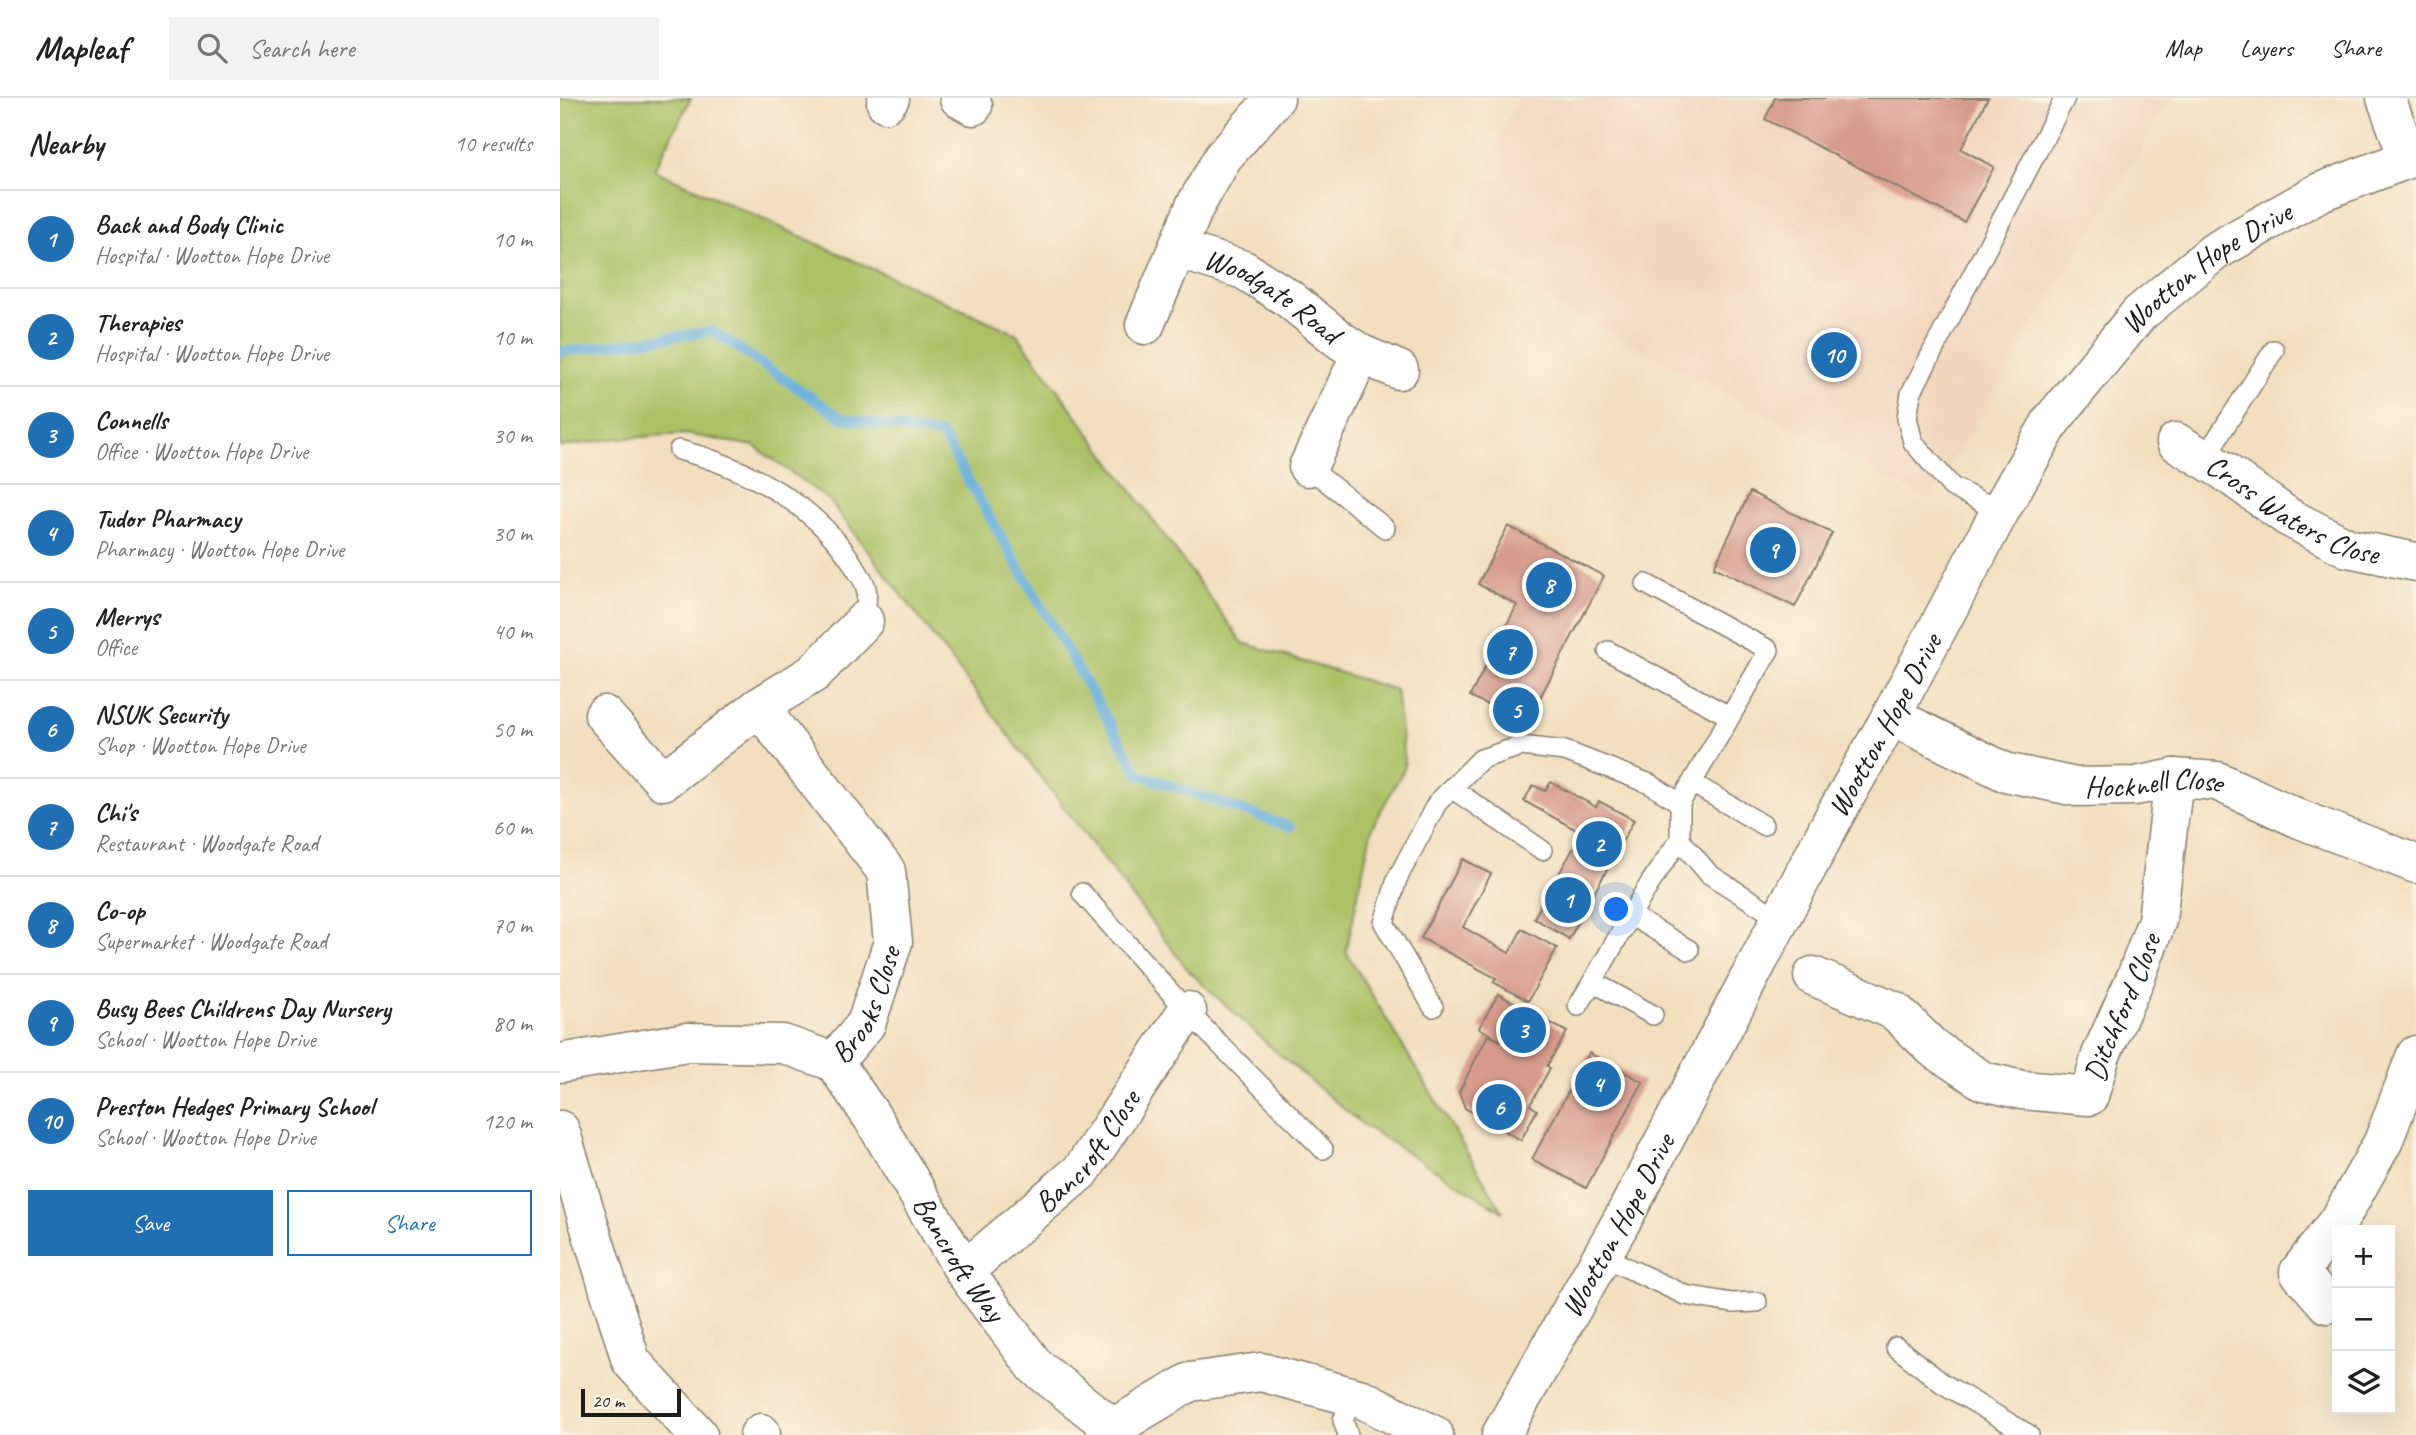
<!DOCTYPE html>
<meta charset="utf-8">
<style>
body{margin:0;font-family:Caveat,sans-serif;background:#f2f2f2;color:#222}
.controls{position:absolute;right:21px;bottom:21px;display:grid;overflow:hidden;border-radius:0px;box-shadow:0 7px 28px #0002}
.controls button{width:63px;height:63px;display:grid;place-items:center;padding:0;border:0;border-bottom:2px solid #e0e0e0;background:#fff;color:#222;font:35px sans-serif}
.scale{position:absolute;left:21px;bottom:18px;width:100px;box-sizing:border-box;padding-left:7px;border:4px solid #1c1c1c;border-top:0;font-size:19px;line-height:24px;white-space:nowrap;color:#1c1c1c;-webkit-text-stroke:5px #fcf5e5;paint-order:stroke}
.you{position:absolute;left:1057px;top:812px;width:24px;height:24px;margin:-18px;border:5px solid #fff;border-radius:50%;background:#1a73e8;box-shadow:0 0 0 10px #1a73e833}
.badge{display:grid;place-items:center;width:46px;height:46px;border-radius:50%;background:#1f6fb2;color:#fff;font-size:23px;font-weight:700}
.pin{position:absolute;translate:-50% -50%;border:4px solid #fff;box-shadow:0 2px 7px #0006}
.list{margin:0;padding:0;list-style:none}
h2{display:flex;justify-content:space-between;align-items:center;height:91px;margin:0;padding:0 28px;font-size:30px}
h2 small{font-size:23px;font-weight:400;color:#767676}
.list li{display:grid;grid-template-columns:46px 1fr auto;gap:21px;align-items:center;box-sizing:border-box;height:98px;padding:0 28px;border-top:2px solid #e0e0e0}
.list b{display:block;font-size:26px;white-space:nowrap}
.list p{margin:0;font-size:23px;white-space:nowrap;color:#767676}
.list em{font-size:23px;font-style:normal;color:#767676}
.actions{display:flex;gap:14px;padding:21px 28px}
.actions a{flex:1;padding:16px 0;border:2px solid #1f6fb2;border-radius:0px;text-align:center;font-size:24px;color:#1f6fb2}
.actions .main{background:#1f6fb2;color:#fff}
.icon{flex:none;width:38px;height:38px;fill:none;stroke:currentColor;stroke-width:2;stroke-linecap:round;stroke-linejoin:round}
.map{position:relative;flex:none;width:1856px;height:1337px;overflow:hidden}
header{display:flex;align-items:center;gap:42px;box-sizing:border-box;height:98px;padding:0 35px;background:#fff;border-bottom:2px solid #e0e0e0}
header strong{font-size:33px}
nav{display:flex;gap:38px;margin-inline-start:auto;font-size:24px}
.search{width:490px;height:63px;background:#f2f2f2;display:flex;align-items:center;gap:18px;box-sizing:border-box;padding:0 24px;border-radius:0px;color:#767676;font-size:26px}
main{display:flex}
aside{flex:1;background:#fff}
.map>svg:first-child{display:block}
</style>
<header>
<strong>Mapleaf</strong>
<div class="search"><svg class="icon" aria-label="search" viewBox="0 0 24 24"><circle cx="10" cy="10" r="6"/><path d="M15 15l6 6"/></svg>Search here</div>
<nav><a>Map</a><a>Layers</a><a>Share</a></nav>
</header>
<main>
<aside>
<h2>Nearby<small>10 results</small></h2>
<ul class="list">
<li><span class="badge">1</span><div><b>Back and Body Clinic</b><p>Hospital · Wootton Hope Drive</p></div><em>10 m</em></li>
<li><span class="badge">2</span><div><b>Therapies</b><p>Hospital · Wootton Hope Drive</p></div><em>10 m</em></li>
<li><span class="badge">3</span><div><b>Connells</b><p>Office · Wootton Hope Drive</p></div><em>30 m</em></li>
<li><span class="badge">4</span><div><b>Tudor Pharmacy</b><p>Pharmacy · Wootton Hope Drive</p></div><em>30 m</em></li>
<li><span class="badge">5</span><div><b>Merrys</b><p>Office</p></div><em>40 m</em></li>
<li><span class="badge">6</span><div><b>NSUK Security</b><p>Shop · Wootton Hope Drive</p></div><em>50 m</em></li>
<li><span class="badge">7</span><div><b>Chi's</b><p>Restaurant · Woodgate Road</p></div><em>60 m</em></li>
<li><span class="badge">8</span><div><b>Co-op</b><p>Supermarket · Woodgate Road</p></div><em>70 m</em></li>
<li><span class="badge">9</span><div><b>Busy Bees Childrens Day Nursery</b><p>School · Wootton Hope Drive</p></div><em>80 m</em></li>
<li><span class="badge">10</span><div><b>Preston Hedges Primary School</b><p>School · Wootton Hope Drive</p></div><em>120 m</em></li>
</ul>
<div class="actions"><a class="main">Save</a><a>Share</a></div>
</aside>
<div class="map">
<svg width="1856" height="1337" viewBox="0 0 1856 1337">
<rect width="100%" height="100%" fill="#fcf5e5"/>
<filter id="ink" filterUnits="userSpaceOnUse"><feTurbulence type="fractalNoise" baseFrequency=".0143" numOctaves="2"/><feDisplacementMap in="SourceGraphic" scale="14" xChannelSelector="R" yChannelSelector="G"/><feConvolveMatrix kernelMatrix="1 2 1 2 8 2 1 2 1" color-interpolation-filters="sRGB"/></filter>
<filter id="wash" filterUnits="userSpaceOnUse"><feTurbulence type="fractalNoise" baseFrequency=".00686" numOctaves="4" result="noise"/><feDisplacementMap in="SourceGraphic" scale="28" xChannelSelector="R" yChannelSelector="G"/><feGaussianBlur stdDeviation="1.57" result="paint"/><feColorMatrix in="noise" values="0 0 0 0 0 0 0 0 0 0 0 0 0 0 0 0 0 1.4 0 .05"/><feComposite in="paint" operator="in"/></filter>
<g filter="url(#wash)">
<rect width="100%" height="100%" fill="#f2dfc0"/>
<!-- built -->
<polygon fill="#f2d5bd" points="958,0 1611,0 1370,402 891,152"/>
<!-- green -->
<polygon fill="#acc166" stroke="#646e41" stroke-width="2" points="0,0 131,0 94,72 457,236 683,545 836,592 845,669 812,729 786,854 943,1114 803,1027 713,951 629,873 269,402 194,348 125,336 51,341 0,349"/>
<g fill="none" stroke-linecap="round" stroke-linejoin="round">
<!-- stream -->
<polyline stroke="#61acda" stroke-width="10" points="0,254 153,233 282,320 382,337 579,676 730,729"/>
</g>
<g id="blocks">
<!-- building -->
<g fill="#d79b8d">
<polygon points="1215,0 1428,0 1401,51 1434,69 1404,124 1205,21"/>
<polygon points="1190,394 1272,435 1235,509 1154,469"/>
<polygon points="948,428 1044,478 966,626 910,598 957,507 918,486"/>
<polygon points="991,684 1036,709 1039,703 1074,722 1009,841 974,820 1022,735 964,703 973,687 985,693"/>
<polygon points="903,761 931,776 903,829 949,855 962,831 997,850 968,903 933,884 936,880 861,840"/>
<polygon points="938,896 1007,934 987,968 990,970 970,1007 977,1012 961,1042 905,1010 899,994 928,937 941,943 919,930"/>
<polygon points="1029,955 1083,984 1026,1090 972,1061"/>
</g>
</g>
</g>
<g filter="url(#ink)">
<use href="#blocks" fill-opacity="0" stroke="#877e6e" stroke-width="2"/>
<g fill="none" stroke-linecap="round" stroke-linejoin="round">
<defs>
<g id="service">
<path d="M119,352C187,369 260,409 296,471C299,476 305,484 306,490C308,500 305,513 304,523"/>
<polyline points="1644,361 1714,252"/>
<polyline points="748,369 825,430"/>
<polyline points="1440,413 1392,389 1353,344 1347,320 1351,295 1505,0"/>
<polyline points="1086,486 1209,552 1120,705 1120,742 1149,776 1220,821"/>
<polyline points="1048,553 1169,618"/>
<polyline points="1132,685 1203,727"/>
<polyline points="891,690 982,752"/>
<polyline points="522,795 627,913 763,1051"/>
<polyline points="1072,818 1129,852"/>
<polyline points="1033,884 1093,917"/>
<path d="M1018,908C1052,853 1081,793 1120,742"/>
<polyline points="873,909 824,825 837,781 877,705 921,661 961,648 1005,653 1090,686 1120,705"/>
<polyline points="1042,1158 1125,1197 1172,1205 1197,1204"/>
<polyline points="1336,1249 1382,1285 1469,1337"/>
<polyline points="788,1337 783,1322 793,1299"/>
</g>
<g id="minor">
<polyline points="399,0 413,8"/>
<polyline points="1826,0 1848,60"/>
<polyline points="326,5 330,0"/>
<path id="s1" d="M617,151L684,172L728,200L780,242L801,256L839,272"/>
<polyline points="585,227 635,108 663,59 715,0"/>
<path id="s2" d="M1616,344L1664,373L1728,419L1788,450L1856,464"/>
<polyline points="748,369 801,256"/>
<polyline points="199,609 254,575 304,523"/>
<path id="s3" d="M1331,618L1445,674L1516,689L1576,688L1614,680L1657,683L1742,722L1856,766"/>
<path id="s4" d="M1253,878L1335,913L1373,950L1423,983L1462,992L1529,998L1541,957L1576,879L1597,822L1614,680"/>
<path id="s5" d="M274,964L312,1019L404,1173L476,1269L553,1330"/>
<path id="s6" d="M0,965L127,944L223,946L274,964L306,926L333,844L326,773L199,609L103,683L44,617"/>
<polyline points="0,1032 71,1263 138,1337"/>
<path id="s7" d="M404,1173L522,1072L627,913"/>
<polyline points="1767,1206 1739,1174 1781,1119 1823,1044 1856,957"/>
<polyline points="199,1337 201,1335"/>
<polyline points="548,1337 553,1330 630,1284 701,1274 802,1301 874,1337"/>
<path id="s8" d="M941,1337L1065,1117L1276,715L1331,618L1440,413L1492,322L1579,216L1654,154L1760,94L1856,58"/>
</g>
</defs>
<!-- service casing -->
<use href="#service" stroke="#877e6e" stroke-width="22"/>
<!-- minor casing -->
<use href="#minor" stroke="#877e6e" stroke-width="41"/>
<!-- service -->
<use href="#service" stroke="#fff" stroke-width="19"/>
<!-- minor -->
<use href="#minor" stroke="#fff" stroke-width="38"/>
</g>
</g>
<g text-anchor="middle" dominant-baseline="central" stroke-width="6" stroke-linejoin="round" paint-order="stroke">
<!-- street labels -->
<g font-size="30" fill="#1c1c1c" stroke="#fcf5e5">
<text stroke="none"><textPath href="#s8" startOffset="1374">Wootton Hope Drive</textPath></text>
<text stroke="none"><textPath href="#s1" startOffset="107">Woodgate Road</textPath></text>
<text stroke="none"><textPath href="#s2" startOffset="136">Cross Waters Close</textPath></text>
<text stroke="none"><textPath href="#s8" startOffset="807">Wootton Hope Drive</textPath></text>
<text stroke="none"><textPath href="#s3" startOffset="278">Hocknell Close</textPath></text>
<text stroke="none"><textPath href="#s6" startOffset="346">Brooks Close</textPath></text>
<text stroke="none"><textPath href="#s4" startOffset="404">Ditchford Close</textPath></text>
<text stroke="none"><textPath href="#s7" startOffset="173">Bancroft Close</textPath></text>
<text stroke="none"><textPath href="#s8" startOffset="240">Wootton Hope Drive</textPath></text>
<text stroke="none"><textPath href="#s5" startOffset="233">Bancroft Way</textPath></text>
</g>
</g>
</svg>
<div class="controls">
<button>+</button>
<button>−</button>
<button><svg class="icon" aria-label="layers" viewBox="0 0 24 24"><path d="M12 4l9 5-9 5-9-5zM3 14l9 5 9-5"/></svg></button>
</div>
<div class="scale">20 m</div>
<div class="you"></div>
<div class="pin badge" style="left:1008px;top:802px">1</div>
<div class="pin badge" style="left:1039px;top:746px">2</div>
<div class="pin badge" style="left:963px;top:932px">3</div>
<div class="pin badge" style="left:1038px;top:986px">4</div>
<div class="pin badge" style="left:956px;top:612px">5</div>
<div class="pin badge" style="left:939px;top:1009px">6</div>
<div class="pin badge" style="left:950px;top:554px">7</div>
<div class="pin badge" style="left:989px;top:487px">8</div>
<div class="pin badge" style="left:1213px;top:452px">9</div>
<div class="pin badge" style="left:1274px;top:257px">10</div>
</div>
</main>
